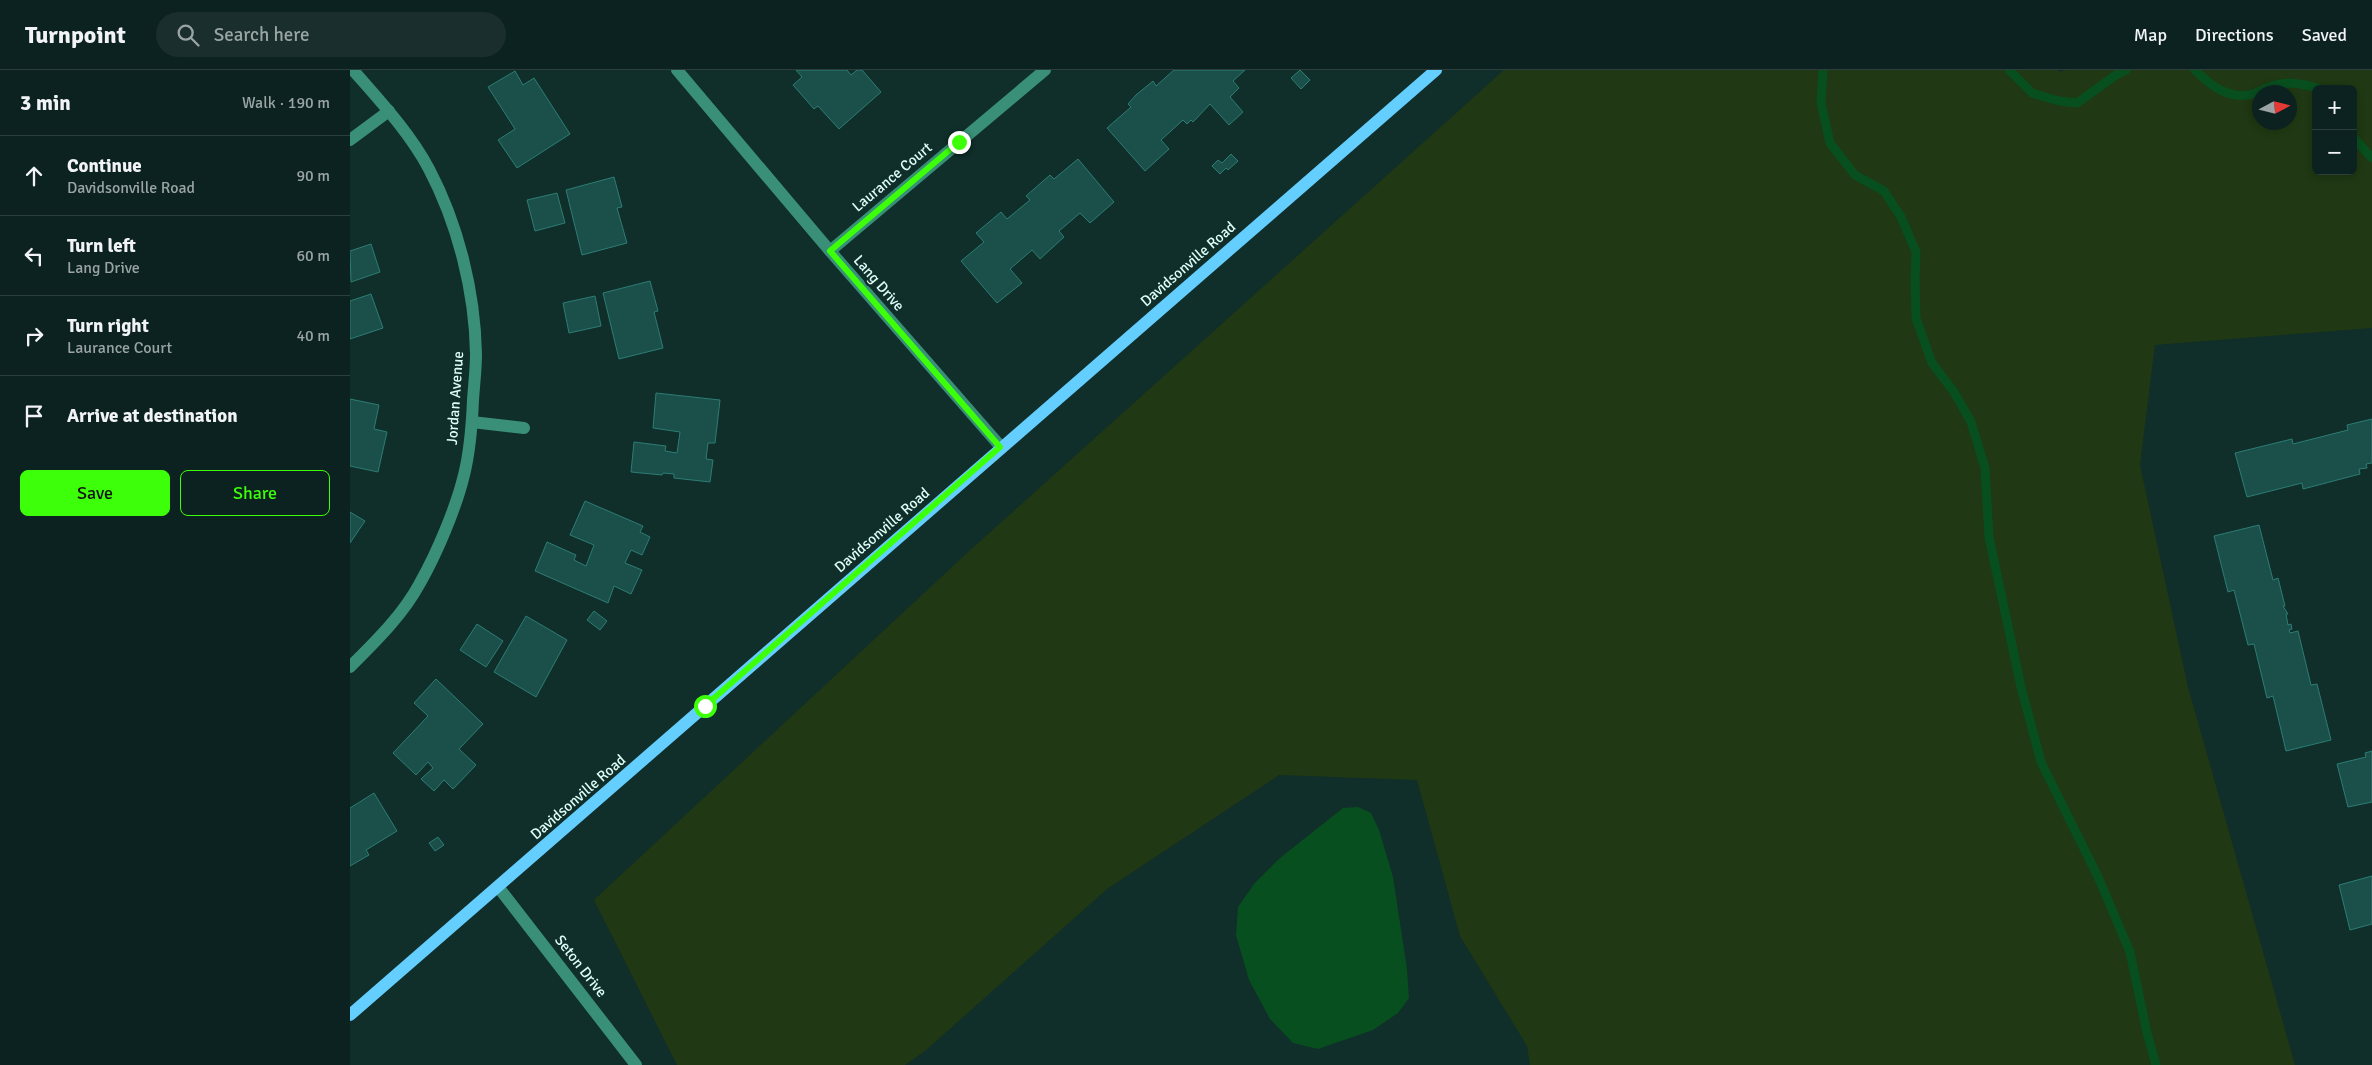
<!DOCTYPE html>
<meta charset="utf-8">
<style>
body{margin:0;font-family:Signika,sans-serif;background:#1a2f2d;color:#f1f3f6}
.controls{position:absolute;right:15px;top:15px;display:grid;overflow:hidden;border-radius:8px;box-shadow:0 2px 8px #0003}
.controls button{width:45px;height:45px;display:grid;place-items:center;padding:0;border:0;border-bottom:1px solid #2c3f3e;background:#0c2220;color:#f1f3f6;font:25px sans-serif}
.compass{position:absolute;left:1902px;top:15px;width:45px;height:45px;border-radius:50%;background:#0c2220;box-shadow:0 2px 8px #0003;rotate:83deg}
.stop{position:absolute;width:15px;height:15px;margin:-11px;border:4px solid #3cff09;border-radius:50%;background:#fff}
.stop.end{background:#3cff09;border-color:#fff;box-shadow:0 1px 5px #0008}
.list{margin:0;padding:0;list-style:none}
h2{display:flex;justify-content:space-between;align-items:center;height:65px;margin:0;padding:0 20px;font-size:21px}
h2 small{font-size:16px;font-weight:400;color:#9aa4a5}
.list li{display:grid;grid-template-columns:32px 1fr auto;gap:15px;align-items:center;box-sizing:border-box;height:80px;padding:0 20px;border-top:1px solid #2c3f3e}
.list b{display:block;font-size:19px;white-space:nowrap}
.list p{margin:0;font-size:16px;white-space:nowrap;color:#9aa4a5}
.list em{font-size:16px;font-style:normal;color:#9aa4a5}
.actions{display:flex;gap:10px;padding:15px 20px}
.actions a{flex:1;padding:11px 0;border:1px solid #3cff09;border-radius:8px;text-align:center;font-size:18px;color:#3cff09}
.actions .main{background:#3cff09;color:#111}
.icon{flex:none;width:28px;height:28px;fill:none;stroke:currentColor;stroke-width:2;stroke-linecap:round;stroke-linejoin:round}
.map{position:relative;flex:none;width:2022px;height:995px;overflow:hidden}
header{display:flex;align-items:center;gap:30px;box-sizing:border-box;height:70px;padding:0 25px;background:#0c2220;border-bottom:1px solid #2c3f3e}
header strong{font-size:24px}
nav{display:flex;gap:28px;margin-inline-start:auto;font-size:18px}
.search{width:350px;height:45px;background:#1a2f2d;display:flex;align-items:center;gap:12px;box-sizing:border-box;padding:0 18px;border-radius:28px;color:#9aa4a5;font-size:19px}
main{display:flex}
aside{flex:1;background:#0c2220}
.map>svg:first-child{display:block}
</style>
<header>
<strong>Turnpoint</strong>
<div class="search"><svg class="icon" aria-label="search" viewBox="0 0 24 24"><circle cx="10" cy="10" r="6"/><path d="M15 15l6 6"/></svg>Search here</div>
<nav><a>Map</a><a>Directions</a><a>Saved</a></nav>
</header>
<main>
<aside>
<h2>3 min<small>Walk · 190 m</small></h2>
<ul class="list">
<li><svg class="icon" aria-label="ahead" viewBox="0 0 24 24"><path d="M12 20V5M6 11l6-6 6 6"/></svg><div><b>Continue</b><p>Davidsonville Road</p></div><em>90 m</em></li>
<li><svg class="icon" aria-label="left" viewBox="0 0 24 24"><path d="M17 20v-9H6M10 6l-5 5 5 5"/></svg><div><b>Turn left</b><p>Lang Drive</p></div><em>60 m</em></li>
<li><svg class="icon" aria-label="right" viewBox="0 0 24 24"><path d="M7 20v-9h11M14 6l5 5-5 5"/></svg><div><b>Turn right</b><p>Laurance Court</p></div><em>40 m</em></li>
<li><svg class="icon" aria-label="arrive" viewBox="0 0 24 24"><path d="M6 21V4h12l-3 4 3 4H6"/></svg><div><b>Arrive at destination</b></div></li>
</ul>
<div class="actions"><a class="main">Save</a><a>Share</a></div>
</aside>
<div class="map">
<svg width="2022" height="995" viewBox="0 0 2022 995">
<rect width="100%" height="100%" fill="#102e2a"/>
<!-- green -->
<path fill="#203813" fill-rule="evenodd" d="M1154,0H1707L1710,2L1715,0H2022V258L1805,275L1790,395L1838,617L1945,995H1180L1177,976L1110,866L1067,710L929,705L757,819L575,981L555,995H327L244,830L617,483ZM1966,19H2003V101H1966ZM1910,22H1940V52H1910Z"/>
<!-- water -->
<polygon fill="#084f1f" points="1008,737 1021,743 1029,760 1043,807 1057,899 1059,928 1048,943 1023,960 968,979 943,973 920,949 899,910 886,865 888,837 904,814 930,788 993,738"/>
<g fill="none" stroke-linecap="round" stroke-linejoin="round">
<!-- stream -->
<g stroke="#084f1f" stroke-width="9">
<polyline points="1473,0 1471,33 1480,73 1505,105 1534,121 1551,147 1566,182 1565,209 1566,248 1582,293 1604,322 1621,352 1635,398 1639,467 1671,617 1691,692 1749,809 1780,882 1797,963 1806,995"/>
<polyline points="1659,0 1682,23 1709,31 1727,33 1766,5 1776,0"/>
<path d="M1845,0C1861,16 1879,30 1903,24C1910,22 1917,17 1925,15C1940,11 1956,14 1970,19"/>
<polyline points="2003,67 2022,88"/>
</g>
</g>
<!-- building -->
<g fill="#1b504a" stroke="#2c7d74">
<polygon points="446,0 497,0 501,5 507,0 512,0 531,22 489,59 468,36 464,39 443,15 452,7"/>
<polygon points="824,0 895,0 883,11 889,18 880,27 893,42 879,55 860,34 843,52 841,50 837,54 833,50 811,70 819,79 795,101 757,58 781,37 778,34 786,25 803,11 806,16"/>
<polygon points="950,0 960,10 951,19 941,8"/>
<polygon points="165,1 173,15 184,8 220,64 167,98 148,70 165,59 138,17"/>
<polygon points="881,84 888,91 878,100 876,98 870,104 862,96 868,90 872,93"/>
<polygon points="728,89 764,132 740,153 730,143 709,161 714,167 690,189 682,180 660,199 672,213 647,233 611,191 634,172 626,163 651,142 657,149 680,130 676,126 700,105 704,109"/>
<polygon points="264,107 272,137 267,138 277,173 232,185 216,120"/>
<polygon points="207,123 215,153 185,161 177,130"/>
<polygon points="21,174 30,202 1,212 0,181"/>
<polygon points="300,211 308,241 304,242 313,278 269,289 253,223"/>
<polygon points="21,224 33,258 0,269 0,231"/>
<polygon points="245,226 251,256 219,263 213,233"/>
<polygon points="306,323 370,330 365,373 358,373 356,389 363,390 360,412 324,408 324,404 313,403 312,405 281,402 284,372 316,376 315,381 327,383 330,362 303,358"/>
<polygon points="0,329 29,335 24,359 37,362 28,402 0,396"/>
<polygon points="2022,349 2022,393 2016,394 2017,398 2009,399 2010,404 1953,419 1952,413 1897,427 1885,383 1942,369 1943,374 1998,360 1997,355"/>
<polygon points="235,431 293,456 290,462 300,467 292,485 281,480 275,493 292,500 281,524 264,516 258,533 185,501 197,472 226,485 224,490 236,496 244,475 220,465"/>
<polygon points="0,442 15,451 0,473"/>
<polygon points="1909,455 1923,510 1928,508 1935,536 1933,536 1938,544 1936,544 1938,555 1941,554 1942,559 1939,560 1940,563 1948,561 1961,615 1967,614 1981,670 1936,681 1923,626 1917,628 1904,574 1898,575 1884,520 1878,522 1864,466"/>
<polygon points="244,541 257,551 250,560 237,550"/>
<polygon points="176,546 217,570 186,627 144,602"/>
<polygon points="127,554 153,571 136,597 110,580"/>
<polygon points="86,609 133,654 109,679 126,695 103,719 94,710 84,721 71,709 83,698 78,692 66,705 43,683 78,646 64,633"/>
<polygon points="2022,681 2022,732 1998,737 1987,694 2016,687 2015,683"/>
<polygon points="24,723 47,761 16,780 19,785 0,796 0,738"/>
<polygon points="88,767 94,775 85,781 79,773"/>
<polygon points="2022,806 2022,854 2000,860 1989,815"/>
</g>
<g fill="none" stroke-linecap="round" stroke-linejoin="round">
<!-- minor -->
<g stroke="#398f78" stroke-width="12">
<polyline points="327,0 480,181 651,377"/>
<polyline points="0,70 39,41"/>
<polyline points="480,181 695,0"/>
<polyline points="122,352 174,358"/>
<path d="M0,597C25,572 53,545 70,513C87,483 106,438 114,405C120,381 122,354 123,330C124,315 126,299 126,284C125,222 108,154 79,99C60,63 30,31 3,0"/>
<polyline points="149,818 286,995"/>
</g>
<!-- major -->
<polyline stroke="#64ceff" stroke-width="12" points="0,945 1086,0"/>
</g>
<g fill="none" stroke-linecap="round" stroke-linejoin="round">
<!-- route -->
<polyline stroke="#3cff09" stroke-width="6" points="355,636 650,377 480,181 609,72"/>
</g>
<g text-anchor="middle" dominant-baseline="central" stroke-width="5" stroke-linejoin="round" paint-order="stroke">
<!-- street labels -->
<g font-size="15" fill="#ddfff8" stroke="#102e2a">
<text transform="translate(542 107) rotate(-40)">Laurance Court</text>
<text transform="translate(838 194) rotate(-41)">Davidsonville Road</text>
<text transform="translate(529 213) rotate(49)">Lang Drive</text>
<text transform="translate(105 328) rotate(-86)">Jordan Avenue</text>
<text transform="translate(532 460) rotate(-41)">Davidsonville Road</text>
<text transform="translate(228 727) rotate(-41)">Davidsonville Road</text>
<text transform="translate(231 896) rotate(52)">Seton Drive</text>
</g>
</g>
</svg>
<div class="controls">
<button>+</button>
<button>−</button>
</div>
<svg class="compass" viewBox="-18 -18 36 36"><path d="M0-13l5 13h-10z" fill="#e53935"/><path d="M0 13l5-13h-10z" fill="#9aa4a5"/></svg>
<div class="stop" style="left:355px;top:636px"></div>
<div class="stop end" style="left:609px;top:72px"></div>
</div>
</main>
